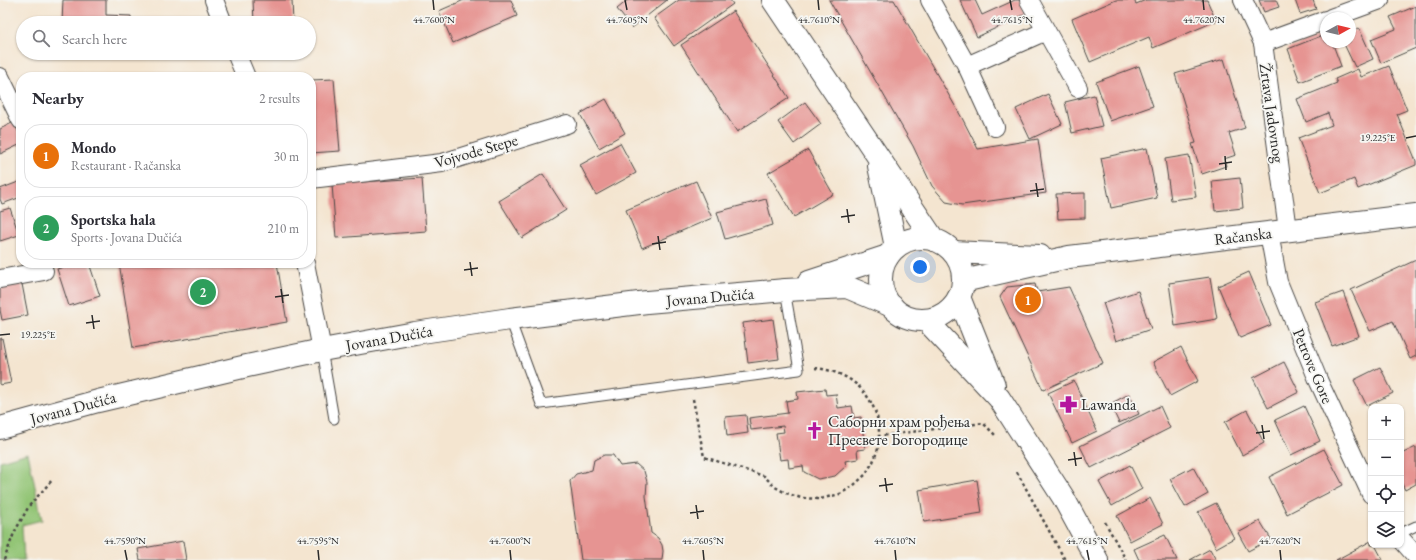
<!DOCTYPE html>
<meta charset="utf-8">
<style>
body{margin:0;font-family:"EB Garamond",serif;background:#f7f7f7;color:#2b2b33}
.controls{position:absolute;right:12px;bottom:12px;display:grid;overflow:hidden;border-radius:8px;box-shadow:0 1px 3px #0004}
.controls button{width:36px;height:36px;display:grid;place-items:center;padding:0;border:0;border-bottom:1px solid #e1e1e2;background:#fff;color:#2b2b33;font:20px sans-serif}
.compass{position:absolute;left:1320px;top:12px;width:36px;height:36px;border-radius:50%;background:#fff;box-shadow:0 1px 3px #0004;rotate:82deg}
.you{position:absolute;left:920px;top:267px;width:14px;height:14px;margin:-10px;border:3px solid #fff;border-radius:50%;background:#1a73e8;box-shadow:0 0 0 6px #1a73e833}
.badge{display:grid;place-items:center;width:26px;height:26px;border-radius:50%;background:#b45309;color:#fff;font-size:13px;font-weight:700}
.pin{position:absolute;translate:-50% -50%;border:2px solid #fff;box-shadow:0 1px 4px #0006}
.list{margin:0;padding:0;list-style:none}
h2{display:flex;justify-content:space-between;align-items:center;height:52px;margin:0;padding:0 16px;font-size:17px}
h2 small{font-size:13px;font-weight:400;color:#7c7c81}
.list li{display:grid;grid-template-columns:26px 1fr auto;gap:12px;align-items:center;box-sizing:border-box;height:64px;margin:0 8px 8px;padding:0 8px;border:1px solid #e1e1e2;border-radius:16px}
.list b{display:block;font-size:15px;white-space:nowrap}
.list p{margin:0;font-size:13px;white-space:nowrap;color:#7c7c81}
.list em{font-size:13px;font-style:normal;color:#7c7c81}
.icon{flex:none;width:22px;height:22px;fill:none;stroke:currentColor;stroke-width:2;stroke-linecap:round;stroke-linejoin:round}
.map{position:relative;flex:none;width:1416px;height:560px;overflow:hidden}
.search{position:absolute;background:#fff;box-shadow:0 1px 3px #0004;left:16px;top:16px;width:300px;height:44px;display:flex;align-items:center;gap:10px;box-sizing:border-box;padding:0 14px;border-radius:22px;color:#7c7c81;font-size:15px}
.panel{position:absolute;background:#fff;box-shadow:0 1px 3px #0004;left:16px;top:72px;width:300px;height:196px;border-radius:16px}
.map>svg:first-child{display:block}
</style>
<div class="map">
<svg width="1416" height="560" viewBox="0 0 1416 560">
<rect width="100%" height="100%" fill="#f6f6f2"/>
<filter id="ink" filterUnits="userSpaceOnUse"><feTurbulence type="fractalNoise" baseFrequency=".025" numOctaves="2"/><feDisplacementMap in="SourceGraphic" scale="8" xChannelSelector="R" yChannelSelector="G"/><feConvolveMatrix kernelMatrix="1 2 1 2 8 2 1 2 1" color-interpolation-filters="sRGB"/></filter>
<filter id="wash" filterUnits="userSpaceOnUse"><feTurbulence type="fractalNoise" baseFrequency=".012" numOctaves="4" result="noise"/><feDisplacementMap in="SourceGraphic" scale="16" xChannelSelector="R" yChannelSelector="G"/><feGaussianBlur stdDeviation="0.9" result="paint"/><feColorMatrix in="noise" values="0 0 0 0 0 0 0 0 0 0 0 0 0 0 0 0 0 1.4 0 .05"/><feComposite in="paint" operator="in"/></filter>
<g filter="url(#wash)">
<rect width="100%" height="100%" fill="#f4e5d0"/>
<!-- green -->
<polygon fill="#93c576" stroke="#5f7850" points="28,453 42,520 22,525 24,560 0,560 0,461"/>
<g id="blocks">
<!-- building -->
<g fill="#e69492">
<polygon points="63,0 106,0 106,15 131,16 131,23 62,23"/>
<polygon points="253,0 292,0 293,23 254,23"/>
<polygon points="464,0 511,0 517,16 453,43 439,11"/>
<polygon points="628,0 667,0 632,28 617,9"/>
<polygon points="679,0 730,0 733,4 674,46 654,18"/>
<polygon points="829,0 894,0 962,118 978,149 1038,139 1046,193 962,205 946,202 932,186 913,146"/>
<polygon points="960,0 975,0 982,15 1015,0 1020,0 1026,14 977,37"/>
<polygon points="1116,0 1134,0 1136,4 1146,0 1207,0 1216,21 1153,48 1149,37 1090,62 1072,19"/>
<polygon points="1259,0 1276,0 1279,7 1264,12"/>
<polygon points="1295,0 1313,0 1316,9 1300,14"/>
<polygon points="1416,6 1416,48 1381,63 1371,39 1396,29 1390,17"/>
<polygon points="733,11 789,98 737,132 681,45"/>
<polygon points="1359,28 1373,59 1355,67 1343,42 1350,42 1350,32"/>
<polygon points="1326,34 1326,42 1332,42 1341,66 1300,82 1288,49"/>
<polygon points="1224,59 1245,128 1229,133 1236,155 1224,159 1226,166 1202,174 1192,144 1196,143 1175,74"/>
<polygon points="1139,66 1153,106 1110,121 1096,82"/>
<polygon points="1389,66 1407,110 1397,114 1416,161 1416,165 1358,189 1354,179 1320,193 1298,138 1332,125 1328,113 1306,122 1297,99 1337,83 1335,79 1358,69 1361,77"/>
<polygon points="334,79 340,151 311,153 311,80"/>
<polygon points="1048,94 1062,124 1030,139 1016,109"/>
<polygon points="1094,95 1102,126 1072,133 1065,102"/>
<polygon points="606,99 625,133 599,148 580,114"/>
<polygon points="805,102 821,124 794,144 778,122"/>
<polygon points="14,122 21,138 21,144 0,154 0,129"/>
<polygon points="620,143 636,173 596,195 580,165"/>
<polygon points="1147,148 1157,198 1111,208 1101,158"/>
<polygon points="808,150 833,194 794,217 768,173"/>
<polygon points="1189,155 1196,197 1171,200 1165,159"/>
<polygon points="543,174 566,210 522,238 499,201"/>
<polygon points="422,178 426,231 336,238 332,184"/>
<polygon points="1240,178 1243,208 1215,211 1212,181"/>
<polygon points="21,181 21,197 2,204 0,199 0,189"/>
<polygon points="696,181 712,218 642,248 626,210"/>
<polygon points="1085,193 1085,218 1058,219 1056,194"/>
<polygon points="766,199 773,225 725,239 717,212"/>
<polygon points="10,208 19,235 0,241 0,211"/>
<polygon points="1416,260 1416,356 1410,359 1393,321 1370,331 1351,290"/>
<polygon points="76,263 89,263 100,296 69,306 57,269"/>
<polygon points="119,263 277,263 287,322 133,348"/>
<polygon points="1249,272 1271,325 1240,338 1218,286"/>
<polygon points="1210,277 1217,319 1175,326 1169,283"/>
<polygon points="22,284 28,315 2,320 0,310 0,288"/>
<polygon points="1035,284 1037,292 1069,287 1103,363 1043,390 1000,297 1007,287"/>
<polygon points="1138,291 1151,329 1116,341 1103,303"/>
<polygon points="1343,292 1359,336 1332,346 1315,302"/>
<polygon points="773,319 779,359 748,363 743,323"/>
<polygon points="2,338 11,383 0,385 0,339"/>
<polygon points="1181,347 1198,381 1170,396 1153,362"/>
<polygon points="1284,362 1299,392 1268,408 1253,378"/>
<polygon points="1380,367 1393,393 1367,406 1354,380"/>
<polygon points="1074,381 1097,431 1072,443 1048,393"/>
<polygon points="825,389 826,395 836,394 838,408 852,406 854,418 861,417 865,449 857,450 858,459 845,461 846,466 835,476 818,479 804,472 803,466 789,468 788,459 780,460 776,433 784,432 783,426 751,430 749,418 788,413 786,401 798,399 797,392"/>
<polygon points="1129,394 1139,414 1119,423 1110,404"/>
<polygon points="1160,406 1170,428 1091,468 1080,446"/>
<polygon points="1304,406 1320,441 1291,455 1275,420"/>
<polygon points="1247,410 1264,443 1242,455 1225,422"/>
<polygon points="746,415 748,433 727,436 725,417"/>
<polygon points="1416,447 1416,484 1405,490 1401,482 1401,454"/>
<polygon points="1324,449 1343,485 1287,514 1269,477"/>
<polygon points="604,455 613,455 620,466 636,464 644,471 647,482 646,496 651,533 658,538 662,545 663,551 662,560 581,560 570,481 576,474 592,470 594,460"/>
<polygon points="1130,465 1142,489 1112,506 1099,482"/>
<polygon points="1193,467 1208,494 1185,507 1170,479"/>
<polygon points="977,480 982,513 924,522 919,490"/>
<polygon points="1150,498 1163,524 1130,541 1117,516"/>
<polygon points="1216,503 1234,538 1216,548 1198,512"/>
<polygon points="1260,521 1271,539 1248,551 1238,533"/>
<polygon points="1165,535 1177,560 1139,560 1134,549"/>
<polygon points="183,541 186,560 140,560 138,549"/>
<polygon points="1371,541 1371,545 1375,545 1383,560 1336,560"/>
<polygon points="1210,549 1216,560 1190,560"/>
</g>
</g>
</g>
<g filter="url(#ink)">
<use href="#blocks" fill-opacity="0" stroke="#494744" stroke-width="1"/>
<g fill="none" stroke-linecap="round" stroke-linejoin="round">
<defs>
<g id="service">
<polyline points="510,319 541,404 799,370 785,290"/>
<polyline points="322,350 334,419"/>
<polyline points="1401,533 1416,526"/>
</g>
<g id="minor">
<polyline points="214,0 223,23"/>
<polyline points="930,0 967,66 1046,31"/>
<polyline points="1029,0 1078,88"/>
<polyline points="1243,0 1263,43 1288,230"/>
<polyline points="1331,18 1380,0"/>
<polyline points="1263,43 1326,20"/>
<polyline points="236,53 246,77"/>
<polyline points="967,66 995,127"/>
<polyline points="0,77 21,120"/>
<polyline points="311,179 442,163 567,124"/>
<polyline points="1269,233 1278,282 1319,382 1371,494"/>
<polyline points="305,263 322,350"/>
<polyline points="0,279 44,271"/>
<polyline points="1401,539 1416,556"/>
</g>
<g id="tertiary">
<polyline points="809,282 888,256"/>
<polyline points="0,428 98,401 247,366 322,350 415,333 510,319 647,302 785,290 847,287 892,306"/>
</g>
<g id="secondary">
<polyline points="773,0 934,240"/>
<polyline points="879,166 896,247"/>
<circle cx="922" cy="279" r="41"/>
<polyline points="953,252 1040,256"/>
<polyline points="963,281 1069,257 1416,215"/>
<polyline points="959,297 994,385"/>
<polyline points="926,320 999,398 1063,497 1097,560"/>
</g>
</defs>
<!-- service casing -->
<use href="#service" stroke="#494744" stroke-width="11"/>
<!-- minor casing -->
<use href="#minor" stroke="#494744" stroke-width="20"/>
<!-- tertiary casing -->
<use href="#tertiary" stroke="#494744" stroke-width="24"/>
<!-- secondary casing -->
<use href="#secondary" stroke="#494744" stroke-width="24"/>
<!-- path -->
<g stroke="#494744" stroke-width="2.5" stroke-dasharray="3 3" stroke-linecap="butt">
<path d="M815,368C845,371 868,387 877,417C879,423 879,430 879,436L983,423L995,435"/>
<polyline points="693,399 704,457 764,476 775,487 786,493 801,498 820,499 840,494 853,486 865,475 873,462 878,449 879,436"/>
<polyline points="1017,472 1065,560"/>
<polyline points="1105,522 1126,560"/>
<polyline points="4,560 14,533 29,506 53,479"/>
</g>
<!-- service -->
<use href="#service" stroke="#fff" stroke-width="9"/>
<!-- minor -->
<use href="#minor" stroke="#fff" stroke-width="18"/>
<!-- tertiary -->
<use href="#tertiary" stroke="#fff" stroke-width="22"/>
<!-- secondary -->
<use href="#secondary" stroke="#fff" stroke-width="22"/>
</g>
</g>
<!-- ticks -->
<path fill="none" stroke="#2b2b2b" stroke-width="1.5" d="M433,0L434,10M625,0L627,10M818,0L819,10M1010,0L1012,10M1203,0L1204,10M1406,138L1416,136M1225,156L1226,170M1219,164L1232,162M1036,183L1038,197M1030,191L1044,189M847,209L849,223M841,217L855,215M658,236L660,250M652,244L666,242M470,262L472,276M464,270L478,268M281,289L283,303M275,297L289,295M92,315L94,329M86,323L100,321M0,335L10,334M1262,425L1264,439M1256,433L1270,431M1074,452L1076,466M1068,460L1082,458M885,478L887,492M879,486L893,484M696,505L698,519M690,513L704,511M125,550L127,560M318,550L319,560M510,550L511,560M703,550L704,560M895,550L896,560M1087,550L1089,560M1280,550L1281,560"/>
<!-- icons -->
<defs>
<symbol id="pharmacy-bare" viewBox="-9 -9 18 18"><path d="M-2-6h4v4h4v4h-4v4h-4v-4h-4v-4h4Z" fill="#b5179e" stroke="#f6f6f2" stroke-width="2.5" paint-order="stroke"/></symbol>
<symbol id="church-bare" viewBox="-9 -9 18 18"><path d="M-1.2-6h2.4v3.5h3.3v2.4h-3.3V6h-2.4V-.1h-3.3v-2.4h3.3Z" fill="#b5179e" stroke="#f6f6f2" stroke-width="2.5" paint-order="stroke"/></symbol>
</defs>
<g fill-rule="evenodd">
<use href="#pharmacy-bare" x="1056" y="392" width="25" height="25"/>
<use href="#church-bare" x="802" y="418" width="25" height="25"/>
</g>
<g text-anchor="middle" dominant-baseline="central" stroke-width="3.5" stroke-linejoin="round" paint-order="stroke">
<!-- street labels -->
<g font-size="16" fill="#2b2b2b" stroke="#f6f6f2">
<text transform="translate(1272 113) rotate(82)">Žrtava Jadovnog</text>
<text transform="translate(476 151) rotate(-16)">Vojvode Stepe</text>
<text transform="translate(1243 236) rotate(-7)">Račanska</text>
<text transform="translate(710 297) rotate(-5)">Jovana Dučića</text>
<text transform="translate(389 338) rotate(-10)">Jovana Dučića</text>
<text transform="translate(1313 366) rotate(67)">Petrove Gore</text>
<text transform="translate(73 408) rotate(-15)">Jovana Dučića</text>
</g>
<!-- poi labels -->
<g font-size="16" fill="#2b2b2b" stroke="#f6f6f2" text-anchor="start">
<text x="1081" y="404">Lawanda</text>
<text x="828" y="421">Саборни храм рођења<tspan x="828" dy="18">Пресвете Богородице</tspan></text>
</g>
</g>
<g font-size="10" text-anchor="middle" fill="#2b2b2b" stroke="#f6f6f2" stroke-width="3.5" stroke-linejoin="round" paint-order="stroke">
<text x="434" y="23">44.7600°N</text>
<text x="627" y="23">44.7605°N</text>
<text x="819" y="23">44.7610°N</text>
<text x="1012" y="23">44.7615°N</text>
<text x="1204" y="23">44.7620°N</text>
<text x="1378" y="141">19.225°E</text>
<text x="38" y="338">19.225°E</text>
<text x="125" y="544">44.7590°N</text>
<text x="318" y="544">44.7595°N</text>
<text x="510" y="544">44.7600°N</text>
<text x="703" y="544">44.7605°N</text>
<text x="895" y="544">44.7610°N</text>
<text x="1087" y="544">44.7615°N</text>
<text x="1280" y="544">44.7620°N</text>
</g>
</svg>
<div class="controls">
<button>+</button>
<button>−</button>
<button><svg class="icon" aria-label="locate" viewBox="0 0 24 24"><circle cx="12" cy="12" r="6"/><path d="M12 2v4M12 18v4M2 12h4M18 12h4"/></svg></button>
<button><svg class="icon" aria-label="layers" viewBox="0 0 24 24"><path d="M12 4l9 5-9 5-9-5zM3 14l9 5 9-5"/></svg></button>
</div>
<svg class="compass" viewBox="-18 -18 36 36"><path d="M0-13l5 13h-10z" fill="#e53935"/><path d="M0 13l5-13h-10z" fill="#7c7c81"/></svg>
<div class="you"></div>
<div class="pin badge" style="left:1028px;top:300px;background:#e8710a">1</div>
<div class="pin badge" style="left:203px;top:292px;background:#2e9e5b">2</div>
<div class="search"><svg class="icon" aria-label="search" viewBox="0 0 24 24"><circle cx="10" cy="10" r="6"/><path d="M15 15l6 6"/></svg>Search here</div>
<section class="panel">
<h2>Nearby<small>2 results</small></h2>
<ul class="list">
<li><span class="badge" style="background:#e8710a">1</span><div><b>Mondo</b><p>Restaurant · Račanska</p></div><em>30 m</em></li>
<li><span class="badge" style="background:#2e9e5b">2</span><div><b>Sportska hala</b><p>Sports · Jovana Dučića</p></div><em>210 m</em></li>
</ul>
</section>
</div>
